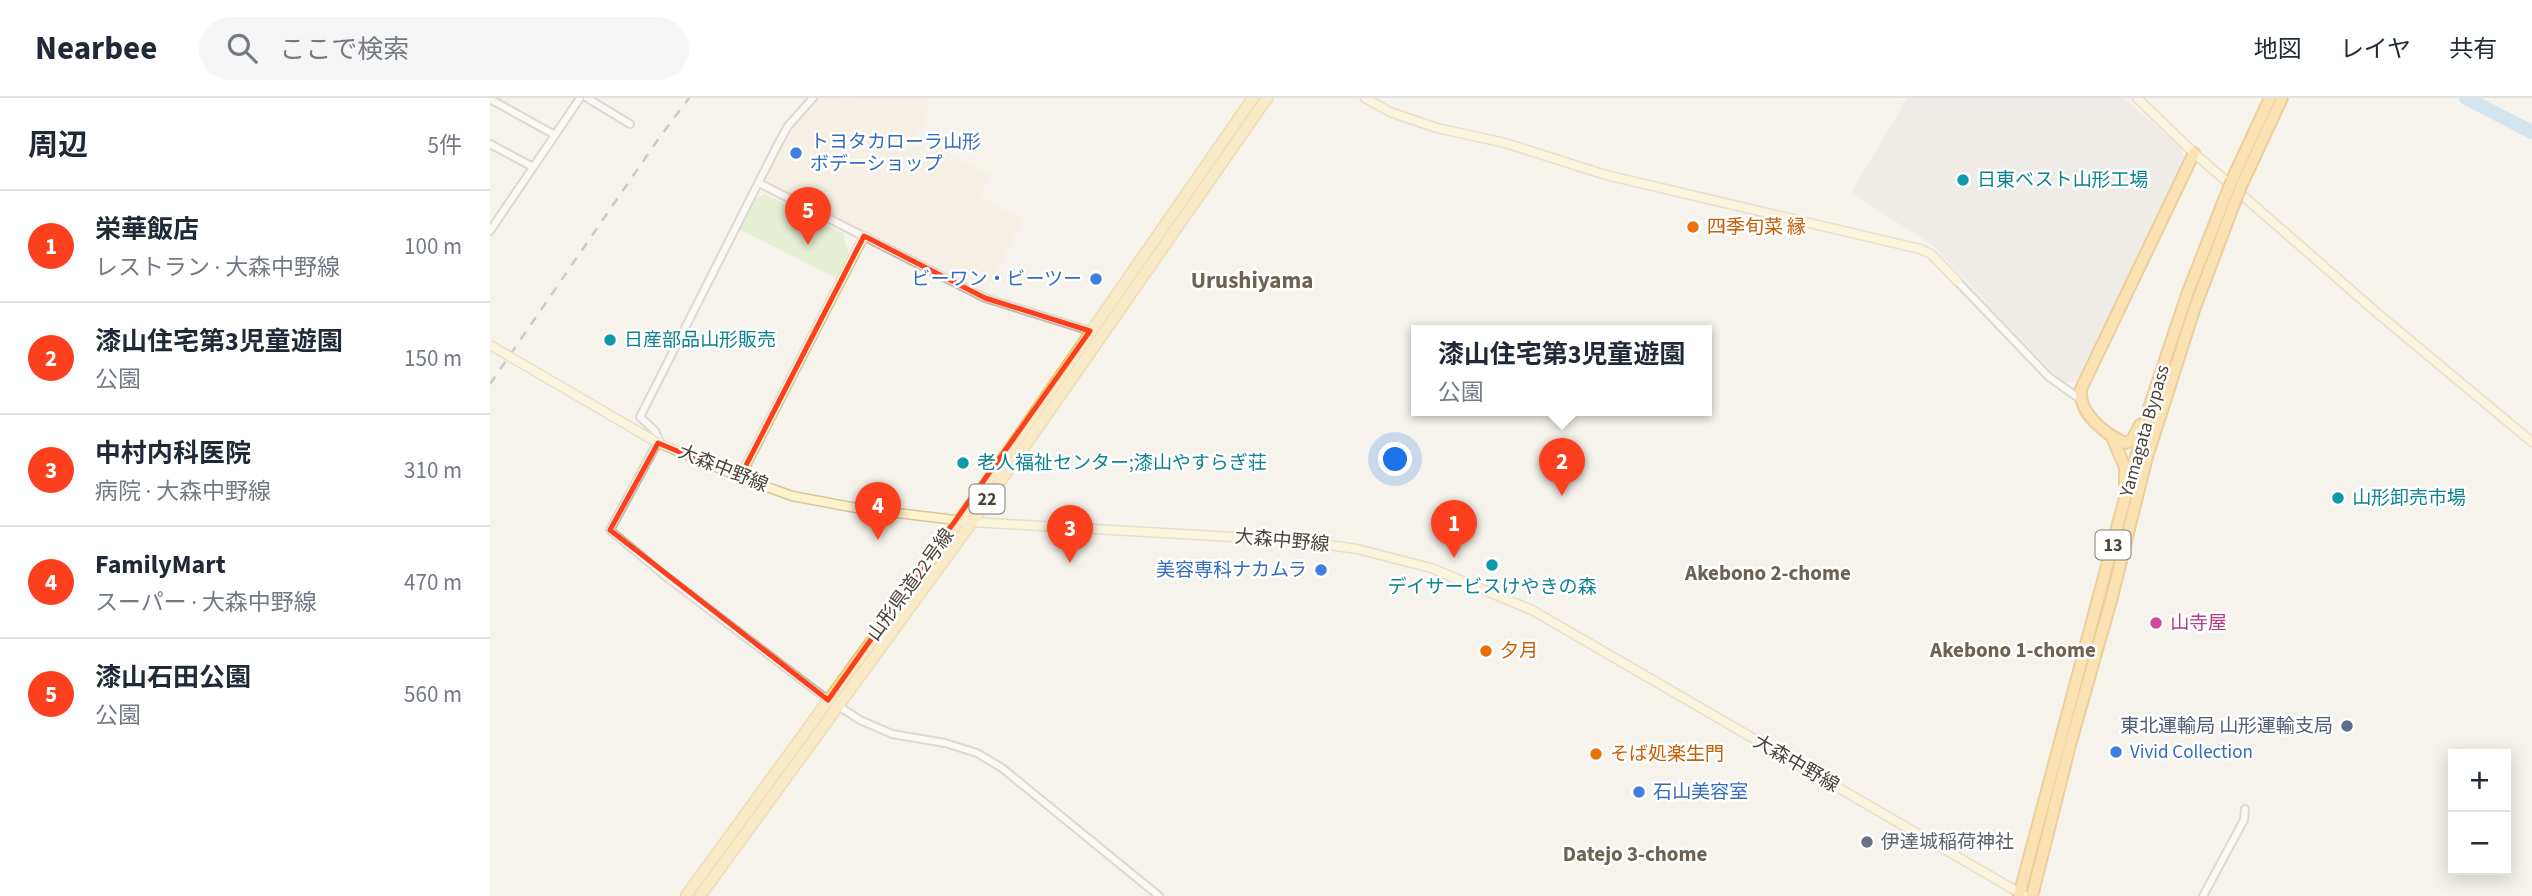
<!DOCTYPE html>
<html lang="ja">
<meta charset="utf-8">
<style>
body{margin:0;font-family:"Source Sans 3","Noto Sans JP",sans-serif;background:#f6f6f7;color:#1f2937}
.controls{position:absolute;right:21px;bottom:21px;display:grid;overflow:hidden;border-radius:0px;box-shadow:0 4px 18px #0003}
.controls button{width:63px;height:63px;display:grid;place-items:center;padding:0;border:0;border-bottom:2px solid #e0e1e3;background:#fff;color:#1f2937;font:35px sans-serif}
.you{position:absolute;left:906px;top:362px;width:24px;height:24px;margin:-18px;border:5px solid #fff;border-radius:50%;background:#1a73e8;box-shadow:0 0 0 10px #1a73e833}
.badge{display:grid;place-items:center;width:46px;height:46px;border-radius:50%;background:#fc3f1d;color:#fff;font-size:23px;font-weight:700}
.pin{position:absolute;translate:-50% -58px;filter:drop-shadow(0 2px 4px #0008)}
.pin::after{content:'';position:absolute;top:37px;width:24px;height:21px;background:inherit;clip-path:polygon(0 0,100% 0,50% 100%)}
.popup{position:absolute;left:921px;top:227px;width:301px;height:91px;box-sizing:border-box;display:grid;place-content:center;border-radius:0px;background:#fff;filter:drop-shadow(0 2px 5px #0005);font-size:23px;white-space:nowrap;color:#747a83}
.popup b{font-size:26px;color:#1f2937}
.popup::after{content:'';position:absolute;left:50%;top:100%;margin-left:-14px;border:14px solid transparent;border-top-color:#fff}
.list{margin:0;padding:0;list-style:none}
h2{display:flex;justify-content:space-between;align-items:center;height:91px;margin:0;padding:0 28px;font-size:30px}
h2 small{font-size:23px;font-weight:400;color:#747a83}
.list li{display:grid;grid-template-columns:46px 1fr auto;gap:21px;align-items:center;box-sizing:border-box;height:112px;padding:0 28px;border-top:2px solid #e0e1e3}
.list b{display:block;font-size:26px;white-space:nowrap}
.list p{margin:0;font-size:23px;white-space:nowrap;color:#747a83}
.list em{font-size:23px;font-style:normal;color:#747a83}
.icon{flex:none;width:38px;height:38px;fill:none;stroke:currentColor;stroke-width:2;stroke-linecap:round;stroke-linejoin:round}
.map{position:relative;flex:none;width:2042px;height:798px;overflow:hidden}
header{display:flex;align-items:center;gap:42px;box-sizing:border-box;height:98px;padding:0 35px;background:#fff;border-bottom:2px solid #e0e1e3}
header strong{font-size:33px}
nav{display:flex;gap:38px;margin-inline-start:auto;font-size:24px}
.search{width:490px;height:63px;background:#f6f6f7;display:flex;align-items:center;gap:18px;box-sizing:border-box;padding:0 24px;border-radius:38px;color:#747a83;font-size:26px}
main{display:flex}
aside{flex:1;background:#fff}
.map>svg:first-child{display:block}
</style>
<header>
<strong>Nearbee</strong>
<div class="search"><svg class="icon" aria-label="search" viewBox="0 0 24 24"><circle cx="10" cy="10" r="6"/><path d="M15 15l6 6"/></svg>ここで検索</div>
<nav><a>地図</a><a>レイヤ</a><a>共有</a></nav>
</header>
<main>
<aside>
<h2>周辺<small>5件</small></h2>
<ul class="list">
<li><span class="badge">1</span><div><b>栄華飯店</b><p>レストラン · 大森中野線</p></div><em>100 m</em></li>
<li><span class="badge">2</span><div><b>漆山住宅第3児童遊園</b><p>公園</p></div><em>150 m</em></li>
<li><span class="badge">3</span><div><b>中村内科医院</b><p>病院 · 大森中野線</p></div><em>310 m</em></li>
<li><span class="badge">4</span><div><b>FamilyMart</b><p>スーパー · 大森中野線</p></div><em>470 m</em></li>
<li><span class="badge">5</span><div><b>漆山石田公園</b><p>公園</p></div><em>560 m</em></li>
</ul>
</aside>
<div class="map">
<svg width="2042" height="798" viewBox="0 0 2042 798">
<rect width="100%" height="100%" fill="#f6f3ec"/>
<!-- commercial -->
<polygon fill="#f7ead8" points="328,0 351,0 359,4 361,0 435,0 439,10 426,39 500,77 489,98 532,122 498,191 490,194 273,83 300,30"/>
<!-- industrial -->
<polygon fill="#e6e2dd" points="1417,0 1634,0 1692,51 1694,60 1587,283 1573,285 1441,146 1361,95"/>
<!-- green -->
<polygon fill="#d2eab5" points="275,96 353,135 359,158 346,180 249,131 266,100"/>
<g fill="none" stroke-linecap="round" stroke-linejoin="round">
<!-- river -->
<polyline stroke="#a9d4f2" stroke-width="14" points="1976,0 2042,34"/>
<defs>
<g id="street">
<polyline points="97,0 140,26"/>
<polyline points="323,0 298,28 287,48 150,319 165,333 169,342 120,432 174,477 338,602"/>
<polyline points="0,1 65,37"/>
<polyline points="0,46 43,69"/>
<polyline points="269,85 495,200 600,233"/>
<polyline points="0,133 90,0"/>
<polyline points="1467,183 1559,279 1590,301"/>
<polyline points="347,607 370,622 402,636 455,645 487,655 512,670 669,798"/>
<polyline points="1713,798 1754,722 1755,711"/>
</g>
<g id="secondary">
<polyline points="875,0 900,14 947,30 1015,45 1116,77 1430,151 1441,156 1467,183"/>
<polyline points="1647,0 1704,55 1886,214 2042,344"/>
<polyline points="168,345 250,379 302,398 366,410 482,424 811,443 867,451 941,470 1042,512 1535,798"/>
<polyline points="250,379 374,138"/>
</g>
<g id="primary">
<polyline points="196,798 492,391 763,0"/>
<polyline points="210,798 482,424 777,0"/>
</g>
<g id="highway">
<polyline points="1742,82 1780,0"/>
<polyline points="1752,86 1792,0"/>
<path d="M1650,327L1642,342L1635,345C1615,336 1588,315 1591,291L1704,55"/>
<polyline points="1622,339 1635,369 1635,386"/>
<polyline points="1529,798 1659,310 1698,194 1734,102"/>
<polyline points="1542,798 1580,647 1622,499 1657,359 1704,212 1744,106"/>
</g>
</defs>
<!-- street casing -->
<use href="#street" stroke="#c2bbae" stroke-width="10"/>
<!-- secondary casing -->
<use href="#secondary" stroke="#d6c79b" stroke-width="11"/>
<!-- primary casing -->
<use href="#primary" stroke="#e6c16a" stroke-width="13"/>
<!-- highway casing -->
<use href="#highway" stroke="#e0a43c" stroke-width="14"/>
<!-- street -->
<use href="#street" stroke="#fff" stroke-width="6"/>
<!-- secondary -->
<use href="#secondary" stroke="#fff3cd" stroke-width="8"/>
<!-- primary -->
<use href="#primary" stroke="#ffe39c" stroke-width="10"/>
<!-- highway -->
<use href="#highway" stroke="#ffcf6e" stroke-width="10"/>
<!-- rail -->
<polyline stroke="#9a9a9a" stroke-width="2.5" stroke-dasharray="9 9" stroke-linecap="butt" points="0,286 167,43 199,0"/>
<defs>
<polyline id="secondary-bridge" points="0,247 168,345"/>
<g id="highway-bridge">
<polyline points="1734,102 1742,82"/>
<polyline points="1744,106 1752,86"/>
</g>
</defs>
<!-- secondary-bridge casing -->
<use href="#secondary-bridge" stroke="#d6c79b" stroke-width="11" stroke-linecap="butt"/>
<!-- highway-bridge casing -->
<use href="#highway-bridge" stroke="#e0a43c" stroke-width="14" stroke-linecap="butt"/>
<!-- secondary-bridge -->
<use href="#secondary-bridge" stroke="#fff3cd" stroke-width="8"/>
<!-- highway-bridge -->
<use href="#highway-bridge" stroke="#ffcf6e" stroke-width="10"/>
</g>
<!-- marked area -->
<path d="M0 0H2042V798H0ZM374,138L495,200L600,233L338,602L120,432L168,345L250,379Z" fill="#f6f3ec" fill-opacity=".55" fill-rule="evenodd"/>
<path fill="none" stroke="#fc3f1d" stroke-width="5" stroke-linejoin="round" d="M374,138L495,200L600,233L338,602L120,432L168,345L250,379Z"/>
<!-- markers -->
<g fill="#3f7fe0" stroke="#fff" stroke-width="2.5">
<circle cx="306" cy="55" r="7"/>
<circle cx="606" cy="181" r="7"/>
<circle cx="831" cy="472" r="7"/>
<circle cx="1626" cy="654" r="7"/>
<circle cx="1149" cy="694" r="7"/>
</g>
<g fill="#0f9aa8" stroke="#fff" stroke-width="2.5">
<circle cx="1473" cy="82" r="7"/>
<circle cx="120" cy="242" r="7"/>
<circle cx="473" cy="365" r="7"/>
<circle cx="1848" cy="400" r="7"/>
<circle cx="1002" cy="467" r="7"/>
</g>
<g fill="#e8710a" stroke="#fff" stroke-width="2.5">
<circle cx="1203" cy="129" r="7"/>
<circle cx="996" cy="553" r="7"/>
<circle cx="1106" cy="656" r="7"/>
</g>
<circle fill="#d1479c" stroke="#fff" stroke-width="2.5" cx="1666" cy="525" r="7"/>
<circle fill="#5c6f8a" stroke="#fff" stroke-width="2.5" cx="1857" cy="628" r="7"/>
<circle fill="#6b7280" stroke="#fff" stroke-width="2.5" cx="1377" cy="744" r="7"/>
<g text-anchor="middle" dominant-baseline="central" stroke-width="5" stroke-linejoin="round" paint-order="stroke">
<!-- shield labels -->
<g fill="#fff" stroke="#817c74" stroke-width="2">
<rect x="479.5" y="386.5" width="35" height="29" rx="5"/>
<rect x="1605.5" y="432.5" width="35" height="29" rx="5"/>
</g>
<g font-size="18" font-weight="bold" fill="#4b4439">
<text x="497" y="401">22</text>
<text x="1623" y="447">13</text>
</g>
<!-- shop labels -->
<g font-size="19" fill="#366cbe" stroke="#fff" text-anchor="start">
<text x="320" y="44">トヨタカローラ山形<tspan x="320" dy="22">ボデーショップ</tspan></text>
<text x="592" y="181" text-anchor="end">ビーワン・ビーツー</text>
<text x="817" y="472" text-anchor="end">美容専科ナカムラ</text>
<text x="1640" y="654">Vivid Collection</text>
<text x="1163" y="694">石山美容室</text>
</g>
<!-- culture labels -->
<g font-size="19" fill="#0d838f" stroke="#fff" text-anchor="start">
<text x="1487" y="82">日東ベスト山形工場</text>
<text x="134" y="242">日産部品山形販売</text>
<text x="487" y="365">老人福祉センター;漆山やすらぎ荘</text>
<text x="1862" y="400">山形卸売市場</text>
<text x="1002" y="489" text-anchor="middle">デイサービスけやきの森</text>
</g>
<!-- food labels -->
<g font-size="19" fill="#c56008" stroke="#fff" text-anchor="start">
<text x="1217" y="129">四季旬菜 縁</text>
<text x="1010" y="553">夕月</text>
<text x="1120" y="656">そば処楽生門</text>
</g>
<!-- street labels -->
<g font-size="19" fill="#4b4439" stroke="#fff">
<text transform="translate(1655 333) rotate(-74)">Yamagata Bypass</text>
<text transform="translate(233 371) rotate(22)">大森中野線</text>
<text transform="translate(792 443) rotate(5)">大森中野線</text>
<text transform="translate(421 487) rotate(-54)">山形県道22号線</text>
<text transform="translate(1306 666) rotate(30)">大森中野線</text>
</g>
<!-- hotel labels -->
<g font-size="19" fill="#b23c85" stroke="#fff" text-anchor="start">
<text x="1680" y="525">山寺屋</text>
</g>
<!-- service labels -->
<g font-size="19" fill="#4e5e75" stroke="#fff" text-anchor="end">
<text x="1843" y="628">東北運輸局 山形運輸支局</text>
</g>
<!-- worship labels -->
<g font-size="19" fill="#5b616d" stroke="#fff" text-anchor="start">
<text x="1391" y="744">伊達城稲荷神社</text>
</g>
<!-- neighbourhood labels -->
<g font-size="21" font-weight="bold" fill="#6e6250" stroke="#fff">
<text x="1278" y="475">Akebono 2-chome</text>
<text x="1523" y="552">Akebono 1-chome</text>
<text x="1145" y="756">Datejo 3-chome</text>
</g>
<!-- quarter labels -->
<g font-size="23" font-weight="bold" fill="#6e6250" stroke="#fff">
<text x="762" y="182">Urushiyama</text>
</g>
</g>
</svg>
<div class="controls">
<button>+</button>
<button>−</button>
</div>
<div class="you"></div>
<div class="pin badge" style="left:964px;top:460px">1</div>
<div class="pin badge" style="left:1072px;top:398px">2</div>
<div class="popup"><b>漆山住宅第3児童遊園</b>公園</div>
<div class="pin badge" style="left:580px;top:465px">3</div>
<div class="pin badge" style="left:388px;top:442px">4</div>
<div class="pin badge" style="left:318px;top:147px">5</div>
</div>
</main>
